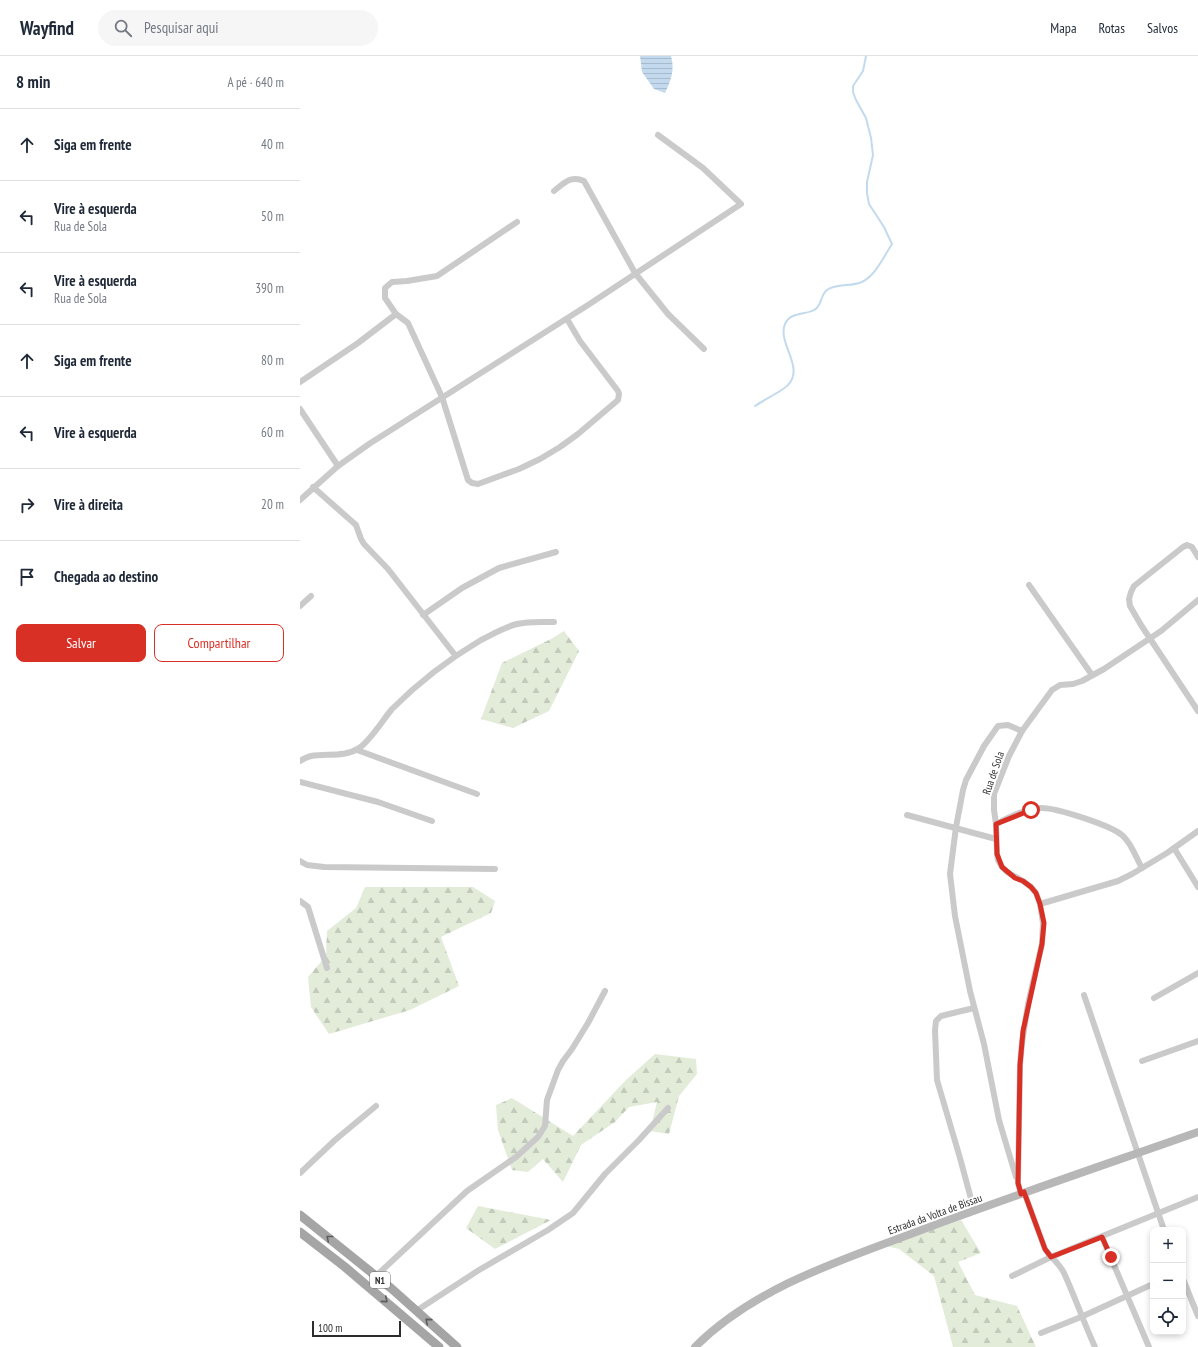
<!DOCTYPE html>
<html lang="pt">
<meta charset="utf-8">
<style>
body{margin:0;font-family:"PT Sans Narrow",sans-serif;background:#f6f6f7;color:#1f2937}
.controls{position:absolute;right:12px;bottom:12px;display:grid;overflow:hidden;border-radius:8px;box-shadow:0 2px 6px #0003}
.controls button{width:36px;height:36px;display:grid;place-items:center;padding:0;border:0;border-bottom:1px solid #e0e1e3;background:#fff;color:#1f2937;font:20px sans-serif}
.scale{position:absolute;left:12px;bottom:10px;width:89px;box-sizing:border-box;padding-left:4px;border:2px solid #2d2d2d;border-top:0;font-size:11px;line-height:14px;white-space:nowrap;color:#2d2d2d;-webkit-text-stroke:3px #fff;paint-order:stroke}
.stop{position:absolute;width:12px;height:12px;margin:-9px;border:3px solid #d93025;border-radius:50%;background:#fff}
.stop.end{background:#d93025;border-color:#fff;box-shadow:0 1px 4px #0008}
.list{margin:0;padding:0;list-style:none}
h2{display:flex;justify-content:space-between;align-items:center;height:52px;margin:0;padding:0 16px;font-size:17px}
h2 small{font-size:13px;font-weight:400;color:#747a83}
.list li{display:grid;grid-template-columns:26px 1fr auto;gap:12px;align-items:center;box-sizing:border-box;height:72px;padding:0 16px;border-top:1px solid #e0e1e3}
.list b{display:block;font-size:15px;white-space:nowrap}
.list p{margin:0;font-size:13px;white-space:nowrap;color:#747a83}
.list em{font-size:13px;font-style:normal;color:#747a83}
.actions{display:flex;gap:8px;padding:12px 16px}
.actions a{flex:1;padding:9px 0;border:1px solid #d93025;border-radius:8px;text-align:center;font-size:14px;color:#d93025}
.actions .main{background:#d93025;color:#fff}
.icon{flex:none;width:22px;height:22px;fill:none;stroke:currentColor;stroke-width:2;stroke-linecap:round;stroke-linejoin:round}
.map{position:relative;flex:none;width:898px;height:1291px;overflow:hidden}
header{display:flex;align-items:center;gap:24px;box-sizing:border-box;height:56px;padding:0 20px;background:#fff;border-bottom:1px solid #e0e1e3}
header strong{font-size:19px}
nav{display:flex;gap:22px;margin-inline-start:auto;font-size:14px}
.search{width:280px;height:36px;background:#f6f6f7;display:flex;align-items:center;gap:10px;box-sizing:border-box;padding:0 14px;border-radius:22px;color:#747a83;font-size:15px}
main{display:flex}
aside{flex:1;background:#fff}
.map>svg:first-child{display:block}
</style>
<header>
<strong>Wayfind</strong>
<div class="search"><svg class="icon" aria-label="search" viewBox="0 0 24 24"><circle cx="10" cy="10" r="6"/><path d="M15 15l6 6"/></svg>Pesquisar aqui</div>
<nav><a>Mapa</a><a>Rotas</a><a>Salvos</a></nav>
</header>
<main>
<aside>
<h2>8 min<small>A pé · 640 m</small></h2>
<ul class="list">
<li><svg class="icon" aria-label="ahead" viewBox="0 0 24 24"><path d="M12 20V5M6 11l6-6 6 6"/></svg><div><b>Siga em frente</b></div><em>40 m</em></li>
<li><svg class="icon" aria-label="left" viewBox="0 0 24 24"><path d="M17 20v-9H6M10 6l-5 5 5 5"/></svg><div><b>Vire à esquerda</b><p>Rua de Sola</p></div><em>50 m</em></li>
<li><svg class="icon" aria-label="left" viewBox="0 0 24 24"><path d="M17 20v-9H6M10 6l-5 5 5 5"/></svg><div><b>Vire à esquerda</b><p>Rua de Sola</p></div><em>390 m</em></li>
<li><svg class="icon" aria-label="ahead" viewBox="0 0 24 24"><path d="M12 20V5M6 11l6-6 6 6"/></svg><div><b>Siga em frente</b></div><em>80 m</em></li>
<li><svg class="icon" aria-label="left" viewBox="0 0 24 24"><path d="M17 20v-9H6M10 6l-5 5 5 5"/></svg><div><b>Vire à esquerda</b></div><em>60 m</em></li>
<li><svg class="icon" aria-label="right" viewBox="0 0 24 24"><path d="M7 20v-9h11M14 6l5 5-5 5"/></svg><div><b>Vire à direita</b></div><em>20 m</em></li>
<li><svg class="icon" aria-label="arrive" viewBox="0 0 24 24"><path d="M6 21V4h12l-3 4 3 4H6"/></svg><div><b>Chegada ao destino</b></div></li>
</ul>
<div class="actions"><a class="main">Salvar</a><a>Compartilhar</a></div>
</aside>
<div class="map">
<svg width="898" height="1291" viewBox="0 0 898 1291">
<defs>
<pattern id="forest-firs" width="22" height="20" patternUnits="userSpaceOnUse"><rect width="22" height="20" fill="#e2ecd9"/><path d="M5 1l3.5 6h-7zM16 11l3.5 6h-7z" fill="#c2cbbb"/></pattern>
<pattern id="water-rules" width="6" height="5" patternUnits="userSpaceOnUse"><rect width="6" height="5" fill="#c3daee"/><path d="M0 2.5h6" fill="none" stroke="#a8bbcc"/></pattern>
</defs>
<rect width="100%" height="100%" fill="#fff"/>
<!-- forest -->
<g fill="url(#forest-firs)">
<polygon points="264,575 279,595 249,655 213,672 181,663 202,607 251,583"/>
<polygon points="65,831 173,831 195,845 191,857 141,881 159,930 110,954 29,978 11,951 8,921 26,900 27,875 56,852"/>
<polygon points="355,998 396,1003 397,1018 379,1040 369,1078 350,1075 357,1046 329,1051 315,1066 281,1089 263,1126 243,1103 228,1116 212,1114 198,1074 196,1049 212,1042 273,1080 326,1024"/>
<polygon points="178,1150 251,1164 195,1193 166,1172"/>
<polygon points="661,1164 681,1197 658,1206 675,1239 717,1250 736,1291 653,1291 634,1220 599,1193 586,1190"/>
</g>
<!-- water -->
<path fill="url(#water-rules)" d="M340,0H371C375,14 371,24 365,37L354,33L342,16Z"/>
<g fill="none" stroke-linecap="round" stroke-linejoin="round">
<!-- stream -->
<path stroke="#c3daee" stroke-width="2" d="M455,350C462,345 484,334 488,329C505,311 477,287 485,268C490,256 505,259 514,254C522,251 520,239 527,234C537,227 551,231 562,226C576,219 584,200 592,188L584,171L569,148L567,137V126L573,99L571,82L566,62L556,44L553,36V30L563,15L566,0"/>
<!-- street -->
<g stroke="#cacaca" stroke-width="6">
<path d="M254,135C264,127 271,119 284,125L335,217L368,258L404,293"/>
<polyline points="217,166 137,220 107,225 92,226 85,232 85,242 96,258 108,267 142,341 168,424 172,427 178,428 219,413 240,403 260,391 278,378 318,344 319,338 318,335 280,285 267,263"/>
<polyline points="0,326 58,287 96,258"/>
<polyline points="0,353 38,410"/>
<polyline points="13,431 56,469 61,483 64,488 88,513 155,599"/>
<polyline points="0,444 38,410 69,388 288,249 441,148 403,112 358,79"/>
<polyline points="898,501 892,491 887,489 883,491 834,530 831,536 829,543 830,550 841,569 898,655"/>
<polyline points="729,529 792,619"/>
<polyline points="0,550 11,540"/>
<polyline points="123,559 162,532 199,512 256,496"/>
<polyline points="57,694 177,738"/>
<path d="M0,705C3,703 7,701 11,700C27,697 44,702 59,692C70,685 82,665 92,653C119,626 149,603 181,584C193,578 205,571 217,568C229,565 242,566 254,566"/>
<polyline points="0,726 78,746 132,765"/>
<polyline points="607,759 696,783"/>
<path d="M696,768C710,761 725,753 740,752C755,751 813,770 823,780C832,788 836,802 842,812"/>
<polyline points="874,792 898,831"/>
<polyline points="0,805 7,809 24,811 195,813"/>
<polyline points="0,845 8,851 27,912"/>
<polyline points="740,848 818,825 832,818 867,797 898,775"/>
<polyline points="784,939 864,1174"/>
<polyline points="854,942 898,917"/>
<polyline points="674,952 641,960 636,965 635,974 637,1024 660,1102 674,1154"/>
<polyline points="842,1005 898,985"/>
<polyline points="0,1117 35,1084 76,1050"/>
<polyline points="716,1121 699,1064 684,988 670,935 655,860 650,818 656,771 663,734 666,724 684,690 698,670 708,669 722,675"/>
<path d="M724,1136L745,1193C751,1202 759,1207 764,1217C775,1241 784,1267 795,1291"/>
<polyline points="721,1138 718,1127 720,1009 722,987 728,948 742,888 743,867 740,848 736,837 731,831 723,825 707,816 702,811 698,804 697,798 696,768 694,754 694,738 709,700 722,675 752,634 760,629 773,628 782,625 804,613 861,575 898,544"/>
<polyline points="802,1181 849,1291"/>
<polyline points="76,1220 167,1135 216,1101 238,1081 245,1070 247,1044 258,1014 263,1005 272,993 288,967 305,935"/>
<polyline points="712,1220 751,1201 898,1141"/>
<polyline points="883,1223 898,1260"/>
<polyline points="116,1255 179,1214 248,1174 273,1157 305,1118 339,1084 368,1052"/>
<polyline points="741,1277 781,1261 853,1228"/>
</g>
<!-- secondary -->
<path stroke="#b7b7b7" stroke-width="8" d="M395,1291C456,1230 545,1203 624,1173C715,1139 807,1108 898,1076"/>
<!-- primary -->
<g stroke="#a5a5a5" stroke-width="9">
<polyline points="0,1159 92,1233 157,1291"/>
<polyline points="0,1176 45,1211 139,1291"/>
</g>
</g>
<!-- one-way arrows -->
<defs><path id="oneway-chevron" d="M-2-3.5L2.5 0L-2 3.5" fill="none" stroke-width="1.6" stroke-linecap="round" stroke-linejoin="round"/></defs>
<g stroke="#5d5d5d">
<use href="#oneway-chevron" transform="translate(29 1182) rotate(-141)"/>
<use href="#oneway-chevron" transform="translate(85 1244) rotate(40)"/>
<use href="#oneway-chevron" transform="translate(128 1265) rotate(-139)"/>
</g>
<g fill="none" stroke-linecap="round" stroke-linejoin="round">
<!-- route -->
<polyline stroke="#d93025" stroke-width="5" points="731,754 696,768 697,798 702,811 715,822 723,825 731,831 736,837 740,848 744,867 742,888 723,975 720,1009 718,1127 721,1138 724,1136 745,1193 751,1201 802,1181 811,1201"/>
</g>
<g text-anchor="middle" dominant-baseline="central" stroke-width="4" stroke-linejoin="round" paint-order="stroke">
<!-- shield labels -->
<rect fill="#fff" stroke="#6c6c6c" stroke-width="1" x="70" y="1216" width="20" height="16" rx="3"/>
<g font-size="10" font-weight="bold" fill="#2d2d2d">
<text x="80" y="1224">N1</text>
</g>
<!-- street labels -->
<g font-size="11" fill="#2d2d2d" stroke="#fff">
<text transform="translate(693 717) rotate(-71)">Rua de Sola</text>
<text transform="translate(635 1158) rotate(-20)">Estrada da Volta de Bissau</text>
</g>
</g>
</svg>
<div class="controls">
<button>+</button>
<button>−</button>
<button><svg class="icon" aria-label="locate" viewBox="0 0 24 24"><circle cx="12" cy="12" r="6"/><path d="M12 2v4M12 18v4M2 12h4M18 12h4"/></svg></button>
</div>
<div class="scale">100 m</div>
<div class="stop" style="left:731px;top:754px"></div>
<div class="stop end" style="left:811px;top:1201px"></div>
</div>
</main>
